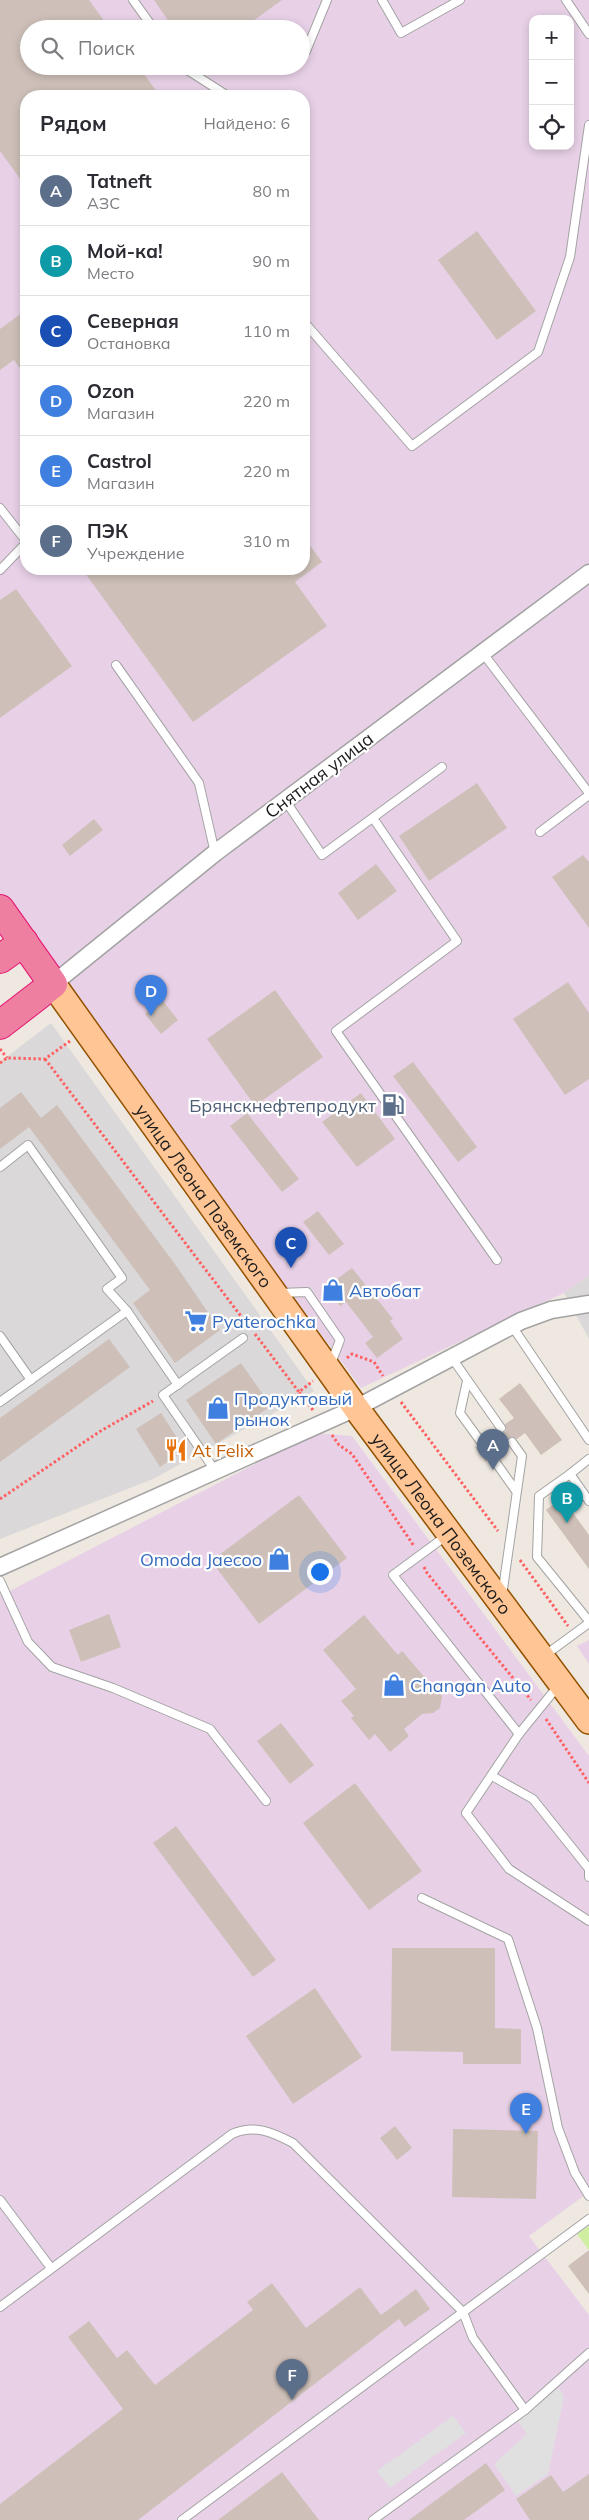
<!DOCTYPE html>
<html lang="ru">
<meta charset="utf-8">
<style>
body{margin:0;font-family:Mulish,sans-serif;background:#f2f2f3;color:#2b2b33}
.controls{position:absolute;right:15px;top:15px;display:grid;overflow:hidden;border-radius:10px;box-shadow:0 2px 8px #0003}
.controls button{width:45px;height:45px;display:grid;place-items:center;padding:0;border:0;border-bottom:1px solid #e1e1e2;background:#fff;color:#2b2b33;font:25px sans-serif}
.you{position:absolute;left:319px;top:1571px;width:18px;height:18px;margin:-12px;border:4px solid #fff;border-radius:50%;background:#1a73e8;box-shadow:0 0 0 8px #1a73e833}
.badge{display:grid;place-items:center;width:32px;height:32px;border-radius:50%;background:#2563eb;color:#fff;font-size:16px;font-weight:700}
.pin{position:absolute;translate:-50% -41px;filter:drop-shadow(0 1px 2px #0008)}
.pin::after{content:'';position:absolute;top:26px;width:18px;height:15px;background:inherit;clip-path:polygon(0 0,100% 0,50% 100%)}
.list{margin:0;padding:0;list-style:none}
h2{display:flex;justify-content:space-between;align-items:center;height:65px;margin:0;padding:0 20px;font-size:21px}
h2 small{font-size:16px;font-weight:400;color:#7c7c81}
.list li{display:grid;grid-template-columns:32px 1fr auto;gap:15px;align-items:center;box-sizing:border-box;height:70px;padding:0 20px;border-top:1px solid #e1e1e2}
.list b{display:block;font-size:19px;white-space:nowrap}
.list p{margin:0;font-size:16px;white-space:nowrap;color:#7c7c81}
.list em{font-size:16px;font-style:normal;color:#7c7c81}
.icon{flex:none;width:28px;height:28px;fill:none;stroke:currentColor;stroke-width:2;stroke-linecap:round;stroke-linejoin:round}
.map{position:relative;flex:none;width:589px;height:2520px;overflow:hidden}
.search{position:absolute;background:#fff;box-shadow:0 2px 8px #0003;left:20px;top:20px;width:290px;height:55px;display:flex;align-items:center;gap:12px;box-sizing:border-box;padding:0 18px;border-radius:28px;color:#7c7c81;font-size:19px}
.panel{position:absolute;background:#fff;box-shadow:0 2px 8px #0003;left:20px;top:90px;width:290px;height:485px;border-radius:20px}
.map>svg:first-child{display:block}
</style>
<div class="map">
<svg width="589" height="2520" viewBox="0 0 589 2520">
<rect width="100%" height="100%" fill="#eee8e0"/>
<!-- residential -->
<g fill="#dad8d9">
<polygon points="51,1023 314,1391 153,1479 0,1539 0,1062"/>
<polygon points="589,1275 589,1339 564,1293"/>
</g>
<!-- industrial -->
<g fill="#e8d1e7" fill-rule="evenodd">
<path d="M0,0H589V1275L564,1293L361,1388L0,901ZM533,19H570V146H533ZM29,29H301V66H29ZM26,96H304V569H26Z"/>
<polygon points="315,1433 352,1436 589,1756 589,2192 529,2236 589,2315 589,2520 0,2520 0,1596"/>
<polygon points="589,1640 589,1664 577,1646"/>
</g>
<!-- grass -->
<polygon fill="#cfeea0" points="589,2226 589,2250 577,2234"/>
<!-- parking -->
<g fill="#e0e0e0">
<polygon points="559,2388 564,2396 548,2474 516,2496 494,2464 527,2434 517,2420"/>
<polygon points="453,2416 466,2433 390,2488 377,2471"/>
</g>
<!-- building -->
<g fill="#cec0b9">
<polygon points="0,0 89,0 110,29 29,29 29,66 138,66 160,96 26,96 26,187 0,151"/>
<polygon points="154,0 282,0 242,29 174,29"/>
<polygon points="477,231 536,311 497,340 438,260"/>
<polygon points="26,310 26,377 14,360 0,370 0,329"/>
<polygon points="304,537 322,562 295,582 327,626 193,722 82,569 304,569"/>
<polygon points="16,589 72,666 0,718 0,600"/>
<polygon points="477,783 507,828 429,881 399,836"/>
<polygon points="94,819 103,830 70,856 62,845"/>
<polygon points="583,855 589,862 589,928 552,877"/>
<polygon points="376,864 397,891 358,920 338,893"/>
<polygon points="568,982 589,1013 589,1079 565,1095 513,1019"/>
<polygon points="275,990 323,1057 255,1106 207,1039"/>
<polygon points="162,1000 178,1020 161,1034 145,1014"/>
<polygon points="413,1062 477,1147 458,1162 393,1076"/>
<polygon points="21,1092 41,1118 57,1105 177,1267 220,1330 175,1363 133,1303 150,1290 29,1127 0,1149 0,1108"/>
<polygon points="361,1093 395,1139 357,1167 322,1122"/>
<polygon points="247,1113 299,1179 282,1192 230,1126"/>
<polygon points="318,1211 344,1244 329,1255 303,1222"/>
<polygon points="352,1268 393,1319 390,1321 403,1339 377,1358 365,1343 373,1337 346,1302 340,1306 326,1287"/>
<polygon points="109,1339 130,1367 0,1462 0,1418"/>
<polygon points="241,1363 271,1406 216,1444 186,1400"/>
<polygon points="520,1383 562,1440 541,1455 525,1433 517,1439 511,1437 507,1440 508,1446 497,1454 492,1451 488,1453 486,1462 475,1447 485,1446 486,1439 496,1431 501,1434 506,1431 505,1424 514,1418 499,1399"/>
<polygon points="161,1413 185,1450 160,1467 136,1429"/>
<polygon points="299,1495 347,1558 259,1624 211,1561"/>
<polygon points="562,1498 589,1535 589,1569 546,1510"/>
<polygon points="109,1614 121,1647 81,1662 69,1630"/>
<polygon points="364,1615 398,1655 402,1651 427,1680 438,1686 442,1697 440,1708 433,1713 422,1714 404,1729 409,1736 390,1752 375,1734 369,1740 351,1718 354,1716 341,1701 356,1689 323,1650"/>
<polygon points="281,1723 314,1765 290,1784 257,1741"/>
<polygon points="355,1783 422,1871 369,1910 303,1823"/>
<polygon points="176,1826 276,1960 253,1977 153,1843"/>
<polygon points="392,1948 495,1948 495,2028 521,2029 521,2064 463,2064 463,2052 391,2051"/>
<polygon points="315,1988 362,2057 293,2104 246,2036"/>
<polygon points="395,2126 412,2148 397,2160 380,2138"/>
<polygon points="453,2129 538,2131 536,2199 452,2197"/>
<polygon points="589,2250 589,2294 568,2266"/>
<polygon points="272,2283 306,2328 360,2287 381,2315 416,2289 430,2309 405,2327 399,2319 138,2520 0,2520 0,2504 123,2409 68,2337 89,2321 117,2358 127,2350 155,2385 253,2310 247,2302"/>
<polygon points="486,2463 505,2490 464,2520 409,2520"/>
<polygon points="282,2472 319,2520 218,2520"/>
<polygon points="589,2474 589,2520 530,2520 516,2499 551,2475 563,2492"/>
</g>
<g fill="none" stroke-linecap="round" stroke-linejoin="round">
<defs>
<g id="lane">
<polyline points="133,0 154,29"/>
<polyline points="382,0 401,33 460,0"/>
<polyline points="566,0 589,34"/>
<polyline points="306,51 327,0"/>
<polyline points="181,66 228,96"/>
<polyline points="304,322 412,446 538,352 570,257 589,125"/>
<polyline points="0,508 26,541"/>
<polyline points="0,570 26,543"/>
<polyline points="482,652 589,793"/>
<polyline points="116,665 199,783 215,853"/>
<polyline points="285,800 322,855 442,767"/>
<polyline points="373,818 457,941 336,1031 497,1260"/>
<polyline points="540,832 589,795"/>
<polyline points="0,1167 28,1145 122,1278 107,1289 127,1311 178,1385"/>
<polyline points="279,1293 307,1292 340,1340 330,1366"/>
<polyline points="512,1326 589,1440"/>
<polyline points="0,1336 31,1380"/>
<polyline points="452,1358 501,1428"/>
<polyline points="467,1381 460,1413 481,1442"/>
<polyline points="0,1402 127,1311"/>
<polyline points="492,1457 516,1491"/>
<polyline points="589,1459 570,1474 589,1501"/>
<polyline points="216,1472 163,1395 243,1338"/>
<polyline points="570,1474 539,1496 537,1557 589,1621"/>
<polyline points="446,1536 393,1575 519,1734"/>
<polyline points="0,1581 28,1642 52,1667 113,1688 210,1729 266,1801"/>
<polyline points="502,1596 522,1456 512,1442"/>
<polyline points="544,1656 589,1623"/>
<polyline points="558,1686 519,1734 466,1813 509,1869 589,1921"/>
<polyline points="492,1776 533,1799 589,1869 589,1877"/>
<polyline points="422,1898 508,1939 537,2028 558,2128 575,2173 589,2196"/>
<polyline points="0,2200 51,2268"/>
<path d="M0,2307L232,2134C254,2124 272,2132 293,2143L463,2312L473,2338L525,2410"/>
<polyline points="182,2520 589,2219"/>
<polyline points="373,2520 525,2410 589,2353"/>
</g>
<g id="street">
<polyline points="53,984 215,853 589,573"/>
<polyline points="0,1567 356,1408 521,1321 551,1310 589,1304"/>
</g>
<g id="primary">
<path id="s1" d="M53,984L356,1408L589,1721"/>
</g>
<g id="highway">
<polyline points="0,909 53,984 0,1025"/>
<polyline points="0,959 24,942"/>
</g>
</defs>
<!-- lane casing -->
<use href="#lane" stroke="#a3a3a3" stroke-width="10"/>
<!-- street casing -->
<use href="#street" stroke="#a3a3a3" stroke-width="19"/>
<!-- primary casing -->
<use href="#primary" stroke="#935200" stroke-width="28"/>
<!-- highway casing -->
<use href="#highway" stroke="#e61373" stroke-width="30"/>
<!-- path -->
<g stroke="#ff6062" stroke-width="3" stroke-dasharray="2.5 2.5" stroke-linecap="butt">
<polyline points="0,1049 7,1058"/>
<polyline points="45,1059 250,1328"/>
<polyline points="0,1063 7,1058 45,1059 70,1041"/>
<polyline points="255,1334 299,1392"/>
<polyline points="347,1358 352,1354 374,1362 383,1376"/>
<polyline points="401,1402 498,1531"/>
<polyline points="313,1410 299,1392 313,1381"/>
<polyline points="332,1435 339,1445 352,1454 414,1546"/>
<polyline points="0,1499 99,1432 153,1401"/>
<polyline points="520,1560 568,1626"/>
<polyline points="424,1567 427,1573 531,1700"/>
<polyline points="546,1719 589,1783"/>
</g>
<!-- lane -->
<use href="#lane" stroke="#fff" stroke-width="8"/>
<!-- street -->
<use href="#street" stroke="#fff" stroke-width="16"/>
<!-- primary -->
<use href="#primary" stroke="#ffc594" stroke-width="25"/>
<!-- highway -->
<use href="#highway" stroke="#ee7fa0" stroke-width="28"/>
</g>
<!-- icons -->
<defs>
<symbol id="fuel-bare" viewBox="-9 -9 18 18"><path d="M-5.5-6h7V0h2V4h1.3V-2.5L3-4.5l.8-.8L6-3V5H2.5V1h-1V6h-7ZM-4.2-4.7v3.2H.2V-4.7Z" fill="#5c6f8a" stroke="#fff" stroke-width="2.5" paint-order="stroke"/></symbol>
<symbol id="shop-bare" viewBox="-9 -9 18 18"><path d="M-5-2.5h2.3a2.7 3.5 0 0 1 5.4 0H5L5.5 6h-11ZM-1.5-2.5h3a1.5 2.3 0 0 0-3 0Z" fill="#3f7fe0" stroke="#fff" stroke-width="2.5" paint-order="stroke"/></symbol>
<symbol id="supermarket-bare" viewBox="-9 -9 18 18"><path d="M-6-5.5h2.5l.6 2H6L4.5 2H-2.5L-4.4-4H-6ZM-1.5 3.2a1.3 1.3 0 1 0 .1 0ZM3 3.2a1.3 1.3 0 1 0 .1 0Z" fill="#3f7fe0" stroke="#fff" stroke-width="2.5" paint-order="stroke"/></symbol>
<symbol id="restaurant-bare" viewBox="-9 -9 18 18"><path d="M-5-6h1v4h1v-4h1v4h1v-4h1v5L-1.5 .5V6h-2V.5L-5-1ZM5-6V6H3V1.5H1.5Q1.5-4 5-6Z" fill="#e8710a" stroke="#fff" stroke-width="2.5" paint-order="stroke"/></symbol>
</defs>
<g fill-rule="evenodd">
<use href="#fuel-bare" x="377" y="1089" width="32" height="32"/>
<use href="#shop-bare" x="317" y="1274" width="32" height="32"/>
<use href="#supermarket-bare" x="180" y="1305" width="32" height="32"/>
<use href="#shop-bare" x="202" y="1392" width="32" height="32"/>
<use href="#restaurant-bare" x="160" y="1434" width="32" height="32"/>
<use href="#shop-bare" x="263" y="1543" width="32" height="32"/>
<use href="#shop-bare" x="378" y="1669" width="32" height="32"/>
</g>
<g text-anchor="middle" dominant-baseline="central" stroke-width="4.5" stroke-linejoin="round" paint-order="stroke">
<!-- street labels -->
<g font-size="18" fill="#1c1c1c" stroke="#fff">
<text transform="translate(319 775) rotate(-37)">Снятная улица</text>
<text stroke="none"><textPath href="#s1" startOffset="260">улица Леона Поземского</textPath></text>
<text stroke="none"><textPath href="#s1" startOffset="665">улица Леона Поземского</textPath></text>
</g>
<!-- service labels -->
<g font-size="18" fill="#4e5e75" stroke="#fff" text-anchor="end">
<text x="376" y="1105">Брянскнефтепродукт</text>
</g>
<!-- shop labels -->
<g font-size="18" fill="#366cbe" stroke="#fff" text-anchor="start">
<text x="349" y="1290">Автобат</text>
<text x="212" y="1321">Pyaterochka</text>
<text x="234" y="1398">Продуктовый<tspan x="234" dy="21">рынок</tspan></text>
<text x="262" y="1559" text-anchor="end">Omoda Jaecoo</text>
<text x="410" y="1685">Changan Auto</text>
</g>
<!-- food labels -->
<g font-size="18" fill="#c56008" stroke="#fff" text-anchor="start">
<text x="192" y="1450">At Felix</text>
</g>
</g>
</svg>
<div class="controls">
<button>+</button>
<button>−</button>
<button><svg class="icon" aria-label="locate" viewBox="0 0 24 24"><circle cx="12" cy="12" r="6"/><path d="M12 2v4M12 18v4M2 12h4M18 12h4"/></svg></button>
</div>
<div class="you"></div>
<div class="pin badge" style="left:493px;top:1470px;background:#5c6f8a">A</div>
<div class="pin badge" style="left:567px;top:1523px;background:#0f9aa8">B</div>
<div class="pin badge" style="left:291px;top:1268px;background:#1a4fb4">C</div>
<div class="pin badge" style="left:151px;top:1016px;background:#3f7fe0">D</div>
<div class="pin badge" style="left:526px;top:2134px;background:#3f7fe0">E</div>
<div class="pin badge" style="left:292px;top:2400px;background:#5c6f8a">F</div>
<div class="search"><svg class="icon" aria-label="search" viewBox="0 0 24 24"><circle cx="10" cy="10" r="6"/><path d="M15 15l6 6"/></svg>Поиск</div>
<section class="panel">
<h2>Рядом<small>Найдено: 6</small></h2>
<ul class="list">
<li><span class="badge" style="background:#5c6f8a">A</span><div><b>Tatneft</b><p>АЗС</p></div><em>80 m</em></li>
<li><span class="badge" style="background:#0f9aa8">B</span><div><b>Мой-ка!</b><p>Место</p></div><em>90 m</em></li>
<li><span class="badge" style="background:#1a4fb4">C</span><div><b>Северная</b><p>Остановка</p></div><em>110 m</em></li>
<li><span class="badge" style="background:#3f7fe0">D</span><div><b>Ozon</b><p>Магазин</p></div><em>220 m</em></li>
<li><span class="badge" style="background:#3f7fe0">E</span><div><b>Castrol</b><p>Магазин</p></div><em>220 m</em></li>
<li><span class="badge" style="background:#5c6f8a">F</span><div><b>ПЭК</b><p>Учреждение</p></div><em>310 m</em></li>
</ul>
</section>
</div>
